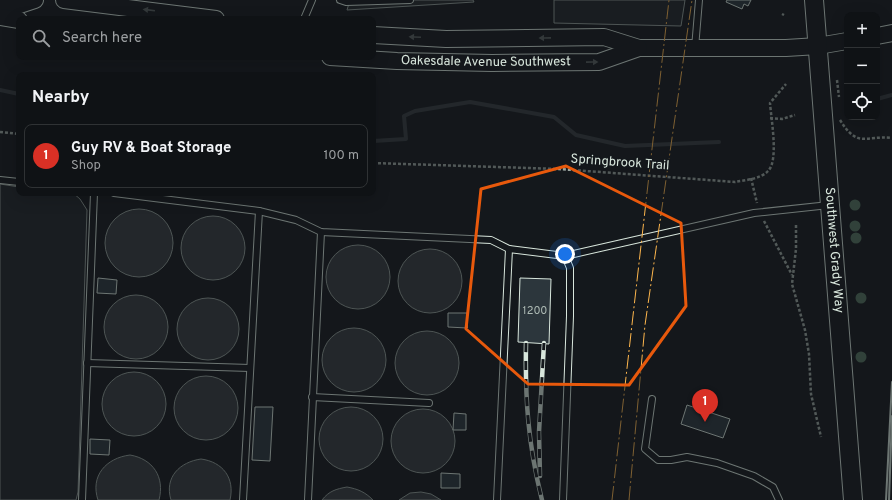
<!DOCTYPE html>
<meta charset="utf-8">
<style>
body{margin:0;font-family:Overpass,sans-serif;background:#1d2022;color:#f1f3f6}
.controls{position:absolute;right:12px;top:12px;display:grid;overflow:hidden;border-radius:8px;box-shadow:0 4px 16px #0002}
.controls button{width:36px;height:36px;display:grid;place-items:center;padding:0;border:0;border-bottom:1px solid #2f3234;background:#0f1215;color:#f1f3f6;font:20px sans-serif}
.you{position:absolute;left:565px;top:254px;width:14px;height:14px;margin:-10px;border:3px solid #fff;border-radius:50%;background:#1a73e8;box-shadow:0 0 0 6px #1a73e833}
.badge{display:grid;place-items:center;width:26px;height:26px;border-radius:50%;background:#d93025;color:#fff;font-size:13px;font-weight:700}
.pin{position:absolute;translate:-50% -33px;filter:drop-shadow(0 1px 2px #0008)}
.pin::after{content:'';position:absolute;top:21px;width:14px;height:12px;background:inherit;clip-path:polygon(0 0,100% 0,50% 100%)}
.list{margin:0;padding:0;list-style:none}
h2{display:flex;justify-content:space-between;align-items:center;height:52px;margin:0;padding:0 16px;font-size:17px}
h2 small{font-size:13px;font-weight:400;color:#9b9ea0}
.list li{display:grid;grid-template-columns:26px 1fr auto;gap:12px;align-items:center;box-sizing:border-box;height:64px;margin:0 8px 8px;padding:0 8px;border:1px solid #2f3234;border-radius:8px}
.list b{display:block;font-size:15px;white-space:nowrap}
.list p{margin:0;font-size:13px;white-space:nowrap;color:#9b9ea0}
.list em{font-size:13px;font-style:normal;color:#9b9ea0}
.icon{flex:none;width:22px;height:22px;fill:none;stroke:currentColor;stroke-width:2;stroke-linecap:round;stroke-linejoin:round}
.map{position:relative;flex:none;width:892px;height:500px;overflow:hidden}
.search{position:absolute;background:#0f1215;box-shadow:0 4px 16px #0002;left:16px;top:16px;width:360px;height:44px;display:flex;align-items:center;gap:10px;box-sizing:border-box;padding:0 14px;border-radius:8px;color:#9b9ea0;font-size:15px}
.panel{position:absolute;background:#0f1215;box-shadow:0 4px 16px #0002;left:16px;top:72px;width:360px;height:124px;border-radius:8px}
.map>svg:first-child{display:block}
</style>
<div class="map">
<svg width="892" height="500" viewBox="0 0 892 500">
<rect width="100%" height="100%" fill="#14181c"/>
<!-- green -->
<g fill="#202428" stroke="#939e99">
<polygon points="554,0 685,0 681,26 554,23"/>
<polygon points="0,184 19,187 19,193 73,193 80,199 87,210 78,492 76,500 0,500"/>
</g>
<!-- parking -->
<polygon fill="#24282b" stroke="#939e99" points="350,0 473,0 474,2 347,10"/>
<!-- water -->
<g fill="#363b3e" stroke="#939e99">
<circle cx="139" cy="243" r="34"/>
<circle cx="213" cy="248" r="32"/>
<circle cx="358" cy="277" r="32"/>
<circle cx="430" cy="281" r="32"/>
<circle cx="136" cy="327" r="32"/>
<circle cx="208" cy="329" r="31"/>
<circle cx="354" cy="360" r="32"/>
<circle cx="427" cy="363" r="32"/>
<circle cx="134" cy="404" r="32"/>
<circle cx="206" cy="408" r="32"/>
<circle cx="351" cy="439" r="32"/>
<circle cx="423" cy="441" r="32"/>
<path d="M130,455C153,459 165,477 159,500H98C90,476 106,458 130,455Z"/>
<path d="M201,459C223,462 235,478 230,500H171C164,477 180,462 201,459Z"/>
<path d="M347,487C358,489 365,492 373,500H322C329,491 336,489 347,487Z"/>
<polygon points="421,492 431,494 441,500 399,500 410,493"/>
</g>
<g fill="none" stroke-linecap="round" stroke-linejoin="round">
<!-- stream -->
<g stroke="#363b3e" stroke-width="4">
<polyline points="0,90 19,94"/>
<polyline points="877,99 892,95"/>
<polyline points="373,141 406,139 404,116 415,111 470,102 554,117 576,135 625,146 719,142"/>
</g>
</g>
<!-- building -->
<g fill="#2c363c" stroke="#d8e6dc">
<polygon points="727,0 751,0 748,6 744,4 742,9 726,2"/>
<polygon points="98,278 117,280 116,294 97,293"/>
<polygon points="520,278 551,279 549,344 518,342"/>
<polygon points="448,313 467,313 467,328 448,327"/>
<polygon points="687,405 730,419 723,438 681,424"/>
<polygon points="255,407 273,407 270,461 252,460"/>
<polygon points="454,413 466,414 466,430 453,430"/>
<polygon points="90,439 110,440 109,455 90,454"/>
<polygon points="441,473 460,474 460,488 441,488"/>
</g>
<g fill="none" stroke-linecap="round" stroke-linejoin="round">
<defs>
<g id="service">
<polyline points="340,0 346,2 410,0"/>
<polyline points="304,19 312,0"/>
<polyline points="695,48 699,0"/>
<polyline points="0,180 19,182"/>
<polyline points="114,193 259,211 296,220 321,232 491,240 509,249 565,256 754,213 829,205"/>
<polyline points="87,363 250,368"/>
<polyline points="312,397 429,403"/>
<polyline points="652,399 645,449 658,460 671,460 687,457 717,463 754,476 773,487 779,500"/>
<polyline points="82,500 94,193"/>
<polyline points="243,500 259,211"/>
<polyline points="308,500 321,232"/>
<polyline points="497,500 509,249"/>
<polyline points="563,500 570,316 570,268 565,256"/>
</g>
<g id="tertiary">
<polyline points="64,0 216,19"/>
<polyline points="0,7 11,8 35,0"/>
<polyline points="0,17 19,20"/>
<polyline points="373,35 446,39 604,37 639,48 786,48 818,46 847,41"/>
<polyline points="877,36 892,33"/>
<path id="s1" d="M330,57L397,61L492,63L599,62L639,48"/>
</g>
<g id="secondary">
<path id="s2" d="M814,0L853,500"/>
</g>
</defs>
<!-- service casing -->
<use href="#service" stroke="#d8e6dc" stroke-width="8"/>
<!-- tertiary casing -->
<use href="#tertiary" stroke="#d8e6dc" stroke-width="18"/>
<!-- secondary casing -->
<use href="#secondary" stroke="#d8e6dc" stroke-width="20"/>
<!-- path -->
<g stroke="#9da8a2" stroke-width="2.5" stroke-dasharray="3 2" stroke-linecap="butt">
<polyline points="782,14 784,15"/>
<polyline points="837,80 839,97"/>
<polyline points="770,118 782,119 795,115"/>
<path d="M840,120C858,149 865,135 892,138"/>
<polyline points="0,132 19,134"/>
<path d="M373,163L559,169L735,182C745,180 761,179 768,171C779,161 771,118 770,103L786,84"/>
<polyline points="751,178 757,203"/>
<polyline points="764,221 792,275"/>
<polyline points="796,225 796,249 792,284 805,330 809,354 811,394 821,437"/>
</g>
<!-- service -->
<use href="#service" stroke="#14181c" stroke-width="6"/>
<!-- tertiary -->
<use href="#tertiary" stroke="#14181c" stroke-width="16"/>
<!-- secondary -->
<use href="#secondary" stroke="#14181c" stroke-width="18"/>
<defs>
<g id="rail">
<path d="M526,343C525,400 528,444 542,500"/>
<polyline points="540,476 539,432 544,343"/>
</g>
</defs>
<!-- rail casing -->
<use href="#rail" stroke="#d8e6dc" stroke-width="4.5"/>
<!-- rail -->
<use href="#rail" stroke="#14181c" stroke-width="3" stroke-dasharray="9" stroke-linecap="butt"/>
<!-- wall -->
<g stroke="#d8e6dc" stroke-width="2">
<polyline points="886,500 892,382"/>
<polyline points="889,500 892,416"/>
</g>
<!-- power -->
<g stroke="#ffb74d" stroke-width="1" stroke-dasharray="14 3 2 3" stroke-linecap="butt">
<polyline points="612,500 669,0"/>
<polyline points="629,500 645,325 692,0"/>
</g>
</g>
<!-- trees -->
<g fill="#55745f">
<circle cx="855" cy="205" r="5.5"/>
<circle cx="855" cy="226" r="5.5"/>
<circle cx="856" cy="238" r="5.5"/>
<circle cx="861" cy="298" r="5.5"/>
<circle cx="861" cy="357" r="5.5"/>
</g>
<!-- one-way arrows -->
<defs><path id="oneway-solid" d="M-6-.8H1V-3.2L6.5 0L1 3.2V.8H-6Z"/></defs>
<g fill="#59605f">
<use href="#oneway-solid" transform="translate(149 10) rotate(-173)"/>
<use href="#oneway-solid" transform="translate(415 37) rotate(-177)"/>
<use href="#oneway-solid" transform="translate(545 38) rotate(179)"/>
<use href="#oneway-solid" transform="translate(592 62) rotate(-1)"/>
</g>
<!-- marked area -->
<path d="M0 0H892V500H0ZM566,166L681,223L686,306L629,385L528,384L466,329L481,189Z" fill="#14181c" fill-opacity=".55" fill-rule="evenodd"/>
<path fill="none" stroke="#e8590c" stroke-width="3" stroke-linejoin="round" d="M566,166L681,223L686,306L629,385L528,384L466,329L481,189Z"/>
<g text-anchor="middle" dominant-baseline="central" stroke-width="3" stroke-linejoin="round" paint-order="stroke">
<!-- number labels -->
<g font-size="11" fill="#adbab4">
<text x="535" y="311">1200</text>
</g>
<!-- street labels -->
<g font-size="13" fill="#d8e6dc" stroke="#14181c">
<text stroke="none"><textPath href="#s1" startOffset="156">Oakesdale Avenue Southwest</textPath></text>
<text transform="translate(620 163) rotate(4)">Springbrook Trail</text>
<text stroke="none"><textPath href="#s2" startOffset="251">Southwest Grady Way</textPath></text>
</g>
</g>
</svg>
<div class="controls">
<button>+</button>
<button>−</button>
<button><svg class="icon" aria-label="locate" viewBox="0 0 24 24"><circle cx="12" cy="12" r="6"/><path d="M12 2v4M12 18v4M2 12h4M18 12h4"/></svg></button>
</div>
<div class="you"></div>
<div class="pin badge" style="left:705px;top:422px">1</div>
<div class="search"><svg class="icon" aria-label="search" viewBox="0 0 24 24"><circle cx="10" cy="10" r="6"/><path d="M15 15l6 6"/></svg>Search here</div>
<section class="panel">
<h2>Nearby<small></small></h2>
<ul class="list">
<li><span class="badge">1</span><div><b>Guy RV &amp; Boat Storage</b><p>Shop</p></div><em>100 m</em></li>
</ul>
</section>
</div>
